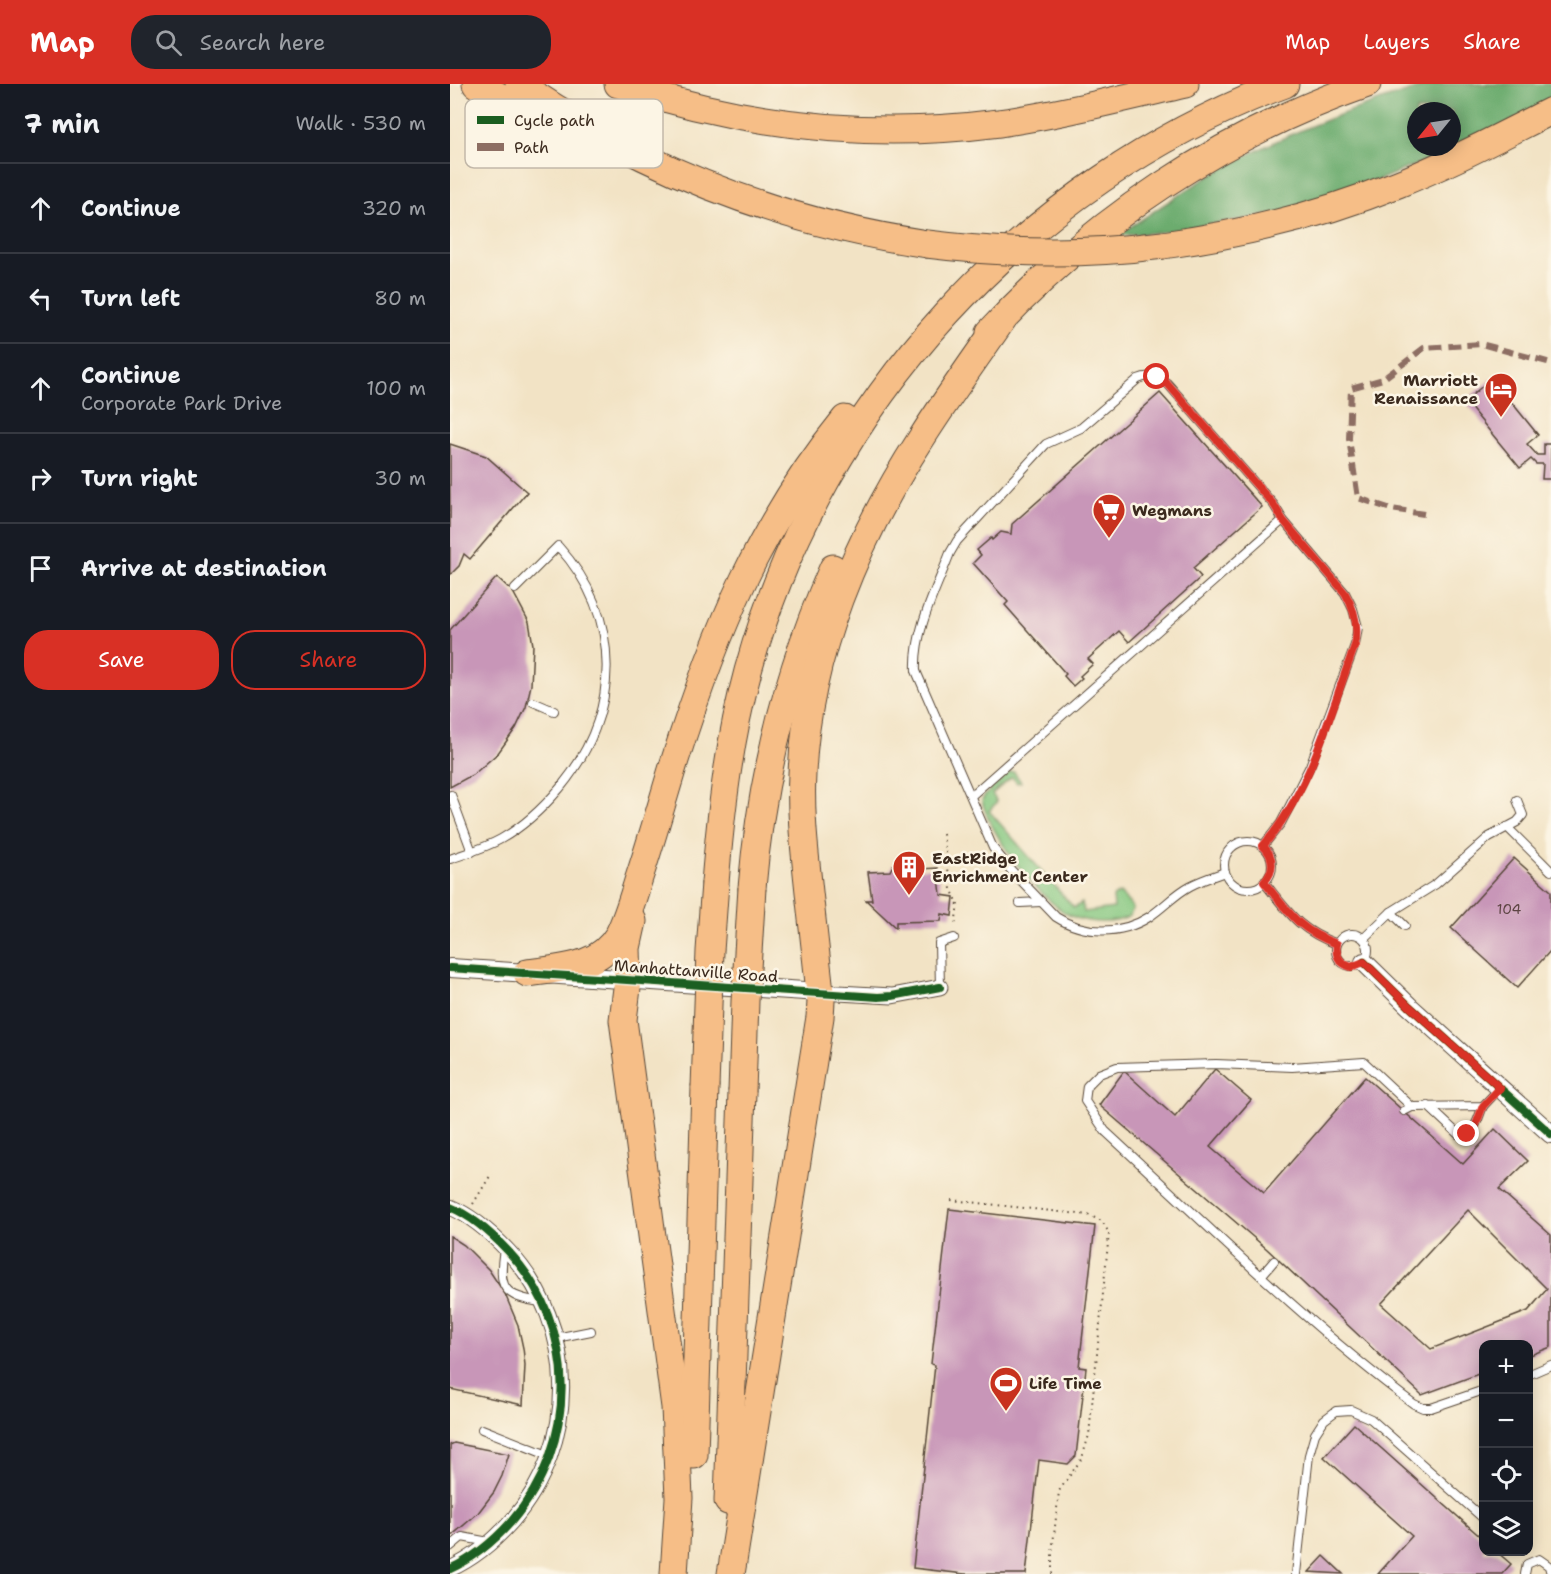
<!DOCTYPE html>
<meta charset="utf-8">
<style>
body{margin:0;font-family:"Shantell Sans",sans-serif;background:#20242c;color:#f1f3f6}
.controls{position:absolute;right:18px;bottom:18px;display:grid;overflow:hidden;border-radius:12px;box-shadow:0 3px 15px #0003}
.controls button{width:54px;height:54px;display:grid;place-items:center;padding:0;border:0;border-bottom:2px solid #363941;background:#171b24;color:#f1f3f6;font:30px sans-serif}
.compass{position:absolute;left:957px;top:18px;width:54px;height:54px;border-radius:50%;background:#171b24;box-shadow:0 3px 15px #0003;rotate:240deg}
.stop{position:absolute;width:18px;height:18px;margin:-14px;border:4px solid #d93025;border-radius:50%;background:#fff}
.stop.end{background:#d93025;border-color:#fff;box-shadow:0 2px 6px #0008}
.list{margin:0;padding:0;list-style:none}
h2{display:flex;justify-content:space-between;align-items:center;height:78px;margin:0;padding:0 24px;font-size:26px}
h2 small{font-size:20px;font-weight:400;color:#9ea1a6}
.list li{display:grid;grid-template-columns:39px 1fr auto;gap:18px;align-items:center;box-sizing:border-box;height:90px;padding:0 24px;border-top:2px solid #363941}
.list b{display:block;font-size:22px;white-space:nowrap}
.list p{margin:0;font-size:20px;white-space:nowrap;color:#9ea1a6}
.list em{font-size:20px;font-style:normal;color:#9ea1a6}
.actions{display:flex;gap:12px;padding:18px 24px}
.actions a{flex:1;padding:14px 0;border:2px solid #d93025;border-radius:24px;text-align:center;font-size:21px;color:#d93025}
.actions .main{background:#d93025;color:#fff}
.icon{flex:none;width:33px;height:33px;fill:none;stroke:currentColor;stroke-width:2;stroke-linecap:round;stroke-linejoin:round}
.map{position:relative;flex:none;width:1101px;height:1490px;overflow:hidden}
header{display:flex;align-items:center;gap:36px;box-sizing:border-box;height:84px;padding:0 30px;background:#d93025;color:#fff}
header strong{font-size:28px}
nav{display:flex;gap:33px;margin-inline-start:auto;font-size:21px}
.search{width:420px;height:54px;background:#20242c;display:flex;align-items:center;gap:15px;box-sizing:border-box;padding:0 21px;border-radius:24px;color:#9ea1a6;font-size:22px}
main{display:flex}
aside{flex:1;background:#171b24}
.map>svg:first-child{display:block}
</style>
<header>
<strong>Map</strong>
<div class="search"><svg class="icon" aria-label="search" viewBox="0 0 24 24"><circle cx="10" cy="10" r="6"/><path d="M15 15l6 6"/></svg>Search here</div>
<nav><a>Map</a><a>Layers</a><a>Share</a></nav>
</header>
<main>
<aside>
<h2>7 min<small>Walk · 530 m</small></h2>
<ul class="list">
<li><svg class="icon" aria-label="ahead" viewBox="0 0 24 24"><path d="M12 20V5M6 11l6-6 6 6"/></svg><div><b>Continue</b></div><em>320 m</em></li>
<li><svg class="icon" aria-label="left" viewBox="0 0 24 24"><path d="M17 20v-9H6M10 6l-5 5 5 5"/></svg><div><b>Turn left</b></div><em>80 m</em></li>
<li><svg class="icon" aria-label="ahead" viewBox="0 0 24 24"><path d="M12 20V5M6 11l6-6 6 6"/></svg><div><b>Continue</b><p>Corporate Park Drive</p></div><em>100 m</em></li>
<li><svg class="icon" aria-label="right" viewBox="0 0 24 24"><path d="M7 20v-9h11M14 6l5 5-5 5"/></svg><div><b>Turn right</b></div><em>30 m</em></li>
<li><svg class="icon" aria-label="arrive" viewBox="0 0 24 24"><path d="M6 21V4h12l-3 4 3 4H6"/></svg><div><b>Arrive at destination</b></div></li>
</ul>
<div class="actions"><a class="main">Save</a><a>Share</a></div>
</aside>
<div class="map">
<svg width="1101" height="1490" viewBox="0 0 1101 1490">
<rect width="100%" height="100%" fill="#fcf5e5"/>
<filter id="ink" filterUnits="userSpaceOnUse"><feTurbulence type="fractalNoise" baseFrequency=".0167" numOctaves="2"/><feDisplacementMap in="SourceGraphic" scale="12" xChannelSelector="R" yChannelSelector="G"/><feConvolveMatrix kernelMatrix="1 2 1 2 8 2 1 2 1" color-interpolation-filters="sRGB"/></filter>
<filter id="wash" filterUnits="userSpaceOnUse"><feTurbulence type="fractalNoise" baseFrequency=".008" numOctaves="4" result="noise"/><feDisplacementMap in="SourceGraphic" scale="24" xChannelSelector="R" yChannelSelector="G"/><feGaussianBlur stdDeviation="1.35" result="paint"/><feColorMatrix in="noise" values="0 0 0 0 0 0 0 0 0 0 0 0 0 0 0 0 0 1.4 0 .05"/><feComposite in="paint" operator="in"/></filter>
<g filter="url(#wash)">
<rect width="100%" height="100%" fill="#f2e3c5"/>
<!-- green -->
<path fill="#85c780" stroke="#60784f" stroke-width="1.5" d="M564,688L571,698L567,699L562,693L542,710L547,718L539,727L624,824L632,819L634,828L664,824L663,813L670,809L683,824L680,832C664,841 637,839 621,832C592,819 537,747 532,716L535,711L559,689Z"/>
<!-- forest -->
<path fill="#6cac6e" stroke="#546b46" stroke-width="1.5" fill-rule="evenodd" d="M981,0H1101V16L1033,53L912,103L830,129L712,148L666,152C705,127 744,99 786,77C848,44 914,21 981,0ZM966,27H1002V63H966Z"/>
<g id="blocks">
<!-- building -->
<g fill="#c896b8" fill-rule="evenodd">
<polygon points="1042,294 1088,351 1077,360 1087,371 1094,371 1094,360 1101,360 1101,395 1092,395 1093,380 1086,380 1081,375 1070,384 1015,317"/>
<polygon points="710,309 812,423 743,484 751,493 679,558 669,547 638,575 643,580 630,592 632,594 623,602 614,592 616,590 555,521 558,518 523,479 531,471 527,466 541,454 542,456 551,448 561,450 562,440"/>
<polygon points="0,360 36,372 77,408 20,475 14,470 9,482 0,491"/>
<polygon points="47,493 63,508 79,538 83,561 81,601 76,623 66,644 48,669 24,690 0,703 0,546"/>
<polygon points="1064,774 1101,807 1101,866 1067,904 1001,844"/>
<polygon points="443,781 450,786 488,784 491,811 504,813 502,832 492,830 491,837 446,838 446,844 416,816 422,816 418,788 440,787"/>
<path d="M765,985L801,1016L760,1063L814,1109L915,993L1013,1080L1045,1045L1078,1077L1049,1105L1101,1151V1263L1078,1272V1260H1034V1288L972,1311L817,1165L649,1021L674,987L725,1033ZM1018,1126L1097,1205L1078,1227L981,1265L931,1220Z"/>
<polygon points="499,1125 645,1142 629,1283 636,1284 626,1372 618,1380 589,1376 576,1490 515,1490 463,1484 485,1281 481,1280"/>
<polygon points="0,1152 14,1161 39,1186 55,1210 68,1241 73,1264 75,1281 73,1321 0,1305"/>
<polygon points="904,1340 1034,1456 1034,1468 1047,1468 1061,1480 1052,1490 928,1490 962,1452 874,1373"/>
<polygon points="4,1359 59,1370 52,1392 44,1408 28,1429 0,1453 0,1361"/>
<polygon points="874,1472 893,1490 859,1488"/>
</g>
</g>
</g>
<g filter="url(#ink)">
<use href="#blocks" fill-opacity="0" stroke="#564637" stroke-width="1.5"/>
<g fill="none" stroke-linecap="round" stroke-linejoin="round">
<defs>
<g id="service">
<polyline points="83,618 104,627"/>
<polyline points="1,711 22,768"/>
<polyline points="521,712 833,436"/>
<polyline points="1057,743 1101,787"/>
<circle cx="798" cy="781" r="24"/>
<path d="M0,775C17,769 35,764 51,755C74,742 93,724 110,704C171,630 174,535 108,462L65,505"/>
<path d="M775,788C764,792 751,796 740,802C725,810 714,823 699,833C671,851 634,851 606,833L560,785L543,764L466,587C464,546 486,506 500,469L507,457L596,360L631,344L688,295C699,290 707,293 717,299L824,421L833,436L895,509L903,525L908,543L905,561L860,682L831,739L813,762"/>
<path d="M814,798C839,829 849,846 887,860"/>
<polyline points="570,819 591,818"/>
<polyline points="941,828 955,842"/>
<circle cx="902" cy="866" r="16"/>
<polyline points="914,854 941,828 986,800 1039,753 1067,738 1073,731 1067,716"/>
<polyline points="490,903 489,859 504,854"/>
<path d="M978,1022L1008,1050C1026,1051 1027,1036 1033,1022"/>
<polyline points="954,1027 962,1023"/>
<path d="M54,1165C48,1203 52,1213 92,1218"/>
<polyline points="812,1191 824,1177"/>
<polyline points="106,1254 141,1247"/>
<polyline points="1078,1291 1101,1281"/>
<path d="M1034,1306L981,1324H973L964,1320C854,1238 756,1140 655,1047L635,1017L637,1002L649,990L667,983L766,980L842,983L914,978L962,1023L1033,1022L1050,1004"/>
<polyline points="32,1345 100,1372"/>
<polyline points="0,1463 12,1453 39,1458"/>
<polyline points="846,1490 859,1371 865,1350 874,1336 886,1327 901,1326 921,1335 1034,1435"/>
<polyline points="1075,1490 1077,1480 1089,1475 1099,1482 1101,1490"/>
</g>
<g id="minor">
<polyline points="370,908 442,912 490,903"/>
<path d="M0,1123C22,1132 42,1150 58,1167C129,1243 129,1360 61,1438C44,1457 24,1474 0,1485"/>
</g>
<g id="tertiary">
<polyline points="914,878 959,922 1101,1050"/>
<polyline points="0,884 370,908"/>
</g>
<g id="motorway">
<polyline points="26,0 97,37"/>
<path d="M69,0C192,85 330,138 477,160"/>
<path d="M168,0C291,41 420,56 549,39C612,30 673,14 735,0"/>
<path d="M713,161C794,150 872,131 948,100C1001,79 1051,52 1101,27"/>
<path d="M540,248C643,136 773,50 917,0"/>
<path d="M265,799C271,727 279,657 298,587C371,320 575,97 835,0"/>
<path d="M302,804C311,693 338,586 383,484"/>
<polyline points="183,837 177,864 178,896 173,936 225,1323 229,1414 224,1490"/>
<path d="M77,889C113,884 149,884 169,850C178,832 183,813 189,794C202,755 213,715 225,676C266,547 309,441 395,335"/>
<polyline points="244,1371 255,1003"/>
<polyline points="278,1417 292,1008"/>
<path d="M281,1490L370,933L371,917C367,881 363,844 359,808C355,769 350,730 352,690C357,571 407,454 471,355C497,314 525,275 553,235"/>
</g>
</defs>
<!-- service casing -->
<use href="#service" stroke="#564637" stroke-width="10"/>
<!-- minor casing -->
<use href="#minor" stroke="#564637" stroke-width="17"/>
<!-- tertiary casing -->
<use href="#tertiary" stroke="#564637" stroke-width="20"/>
<!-- motorway casing -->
<use href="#motorway" stroke="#564637" stroke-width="29"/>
<!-- path -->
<g stroke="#564637" stroke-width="2" stroke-dasharray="1.5 4.5" stroke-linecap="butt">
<polyline points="493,750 501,805 508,819 505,843"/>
<polyline points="501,1116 638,1131 652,1137 659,1149 639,1351 632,1374 609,1407 602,1469 602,1490"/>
<polyline points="23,1120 40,1092"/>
</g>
<!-- service -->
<use href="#service" stroke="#fff" stroke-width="8"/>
<!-- minor -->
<use href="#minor" stroke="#fff" stroke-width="15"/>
<!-- tertiary -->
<use href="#tertiary" stroke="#fff" stroke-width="18"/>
<!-- motorway -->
<use href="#motorway" stroke="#f6be87" stroke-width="27"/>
<defs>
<g id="motorway-bridge">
<path d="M477,160C556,170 635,171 713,161"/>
<polyline points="255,1003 260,867 265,799"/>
<polyline points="292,1008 295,917 302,804"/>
</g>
</defs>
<!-- motorway-bridge casing -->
<use href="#motorway-bridge" stroke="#564637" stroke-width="29" stroke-linecap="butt"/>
<!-- motorway-bridge -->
<use href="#motorway-bridge" stroke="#f6be87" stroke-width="27"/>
<!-- quiet -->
<polyline stroke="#8d6e63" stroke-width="6" stroke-dasharray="12 6" stroke-linecap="butt" points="974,430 941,425 908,414 899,355 901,304 933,295 974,264 1031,260 1101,279"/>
<defs>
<g id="cycleway">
<polyline points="914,878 959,922 1101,1050"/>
<polyline points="0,884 428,913 442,912 490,903"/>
<path d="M0,1123C22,1132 42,1150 58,1167C129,1243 129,1360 61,1438C44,1457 24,1474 0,1485"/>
</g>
</defs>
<!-- cycleway casing -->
<use href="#cycleway" stroke="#fcf5e5" stroke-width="11"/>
<!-- cycleway -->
<use href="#cycleway" stroke="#1b5e20" stroke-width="8"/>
</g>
</g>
<g fill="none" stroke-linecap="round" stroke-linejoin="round" filter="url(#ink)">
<!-- route -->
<path stroke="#d93025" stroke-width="8" d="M707,293L717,299L824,421L833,436L895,509C905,526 909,542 905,561C880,629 861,707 813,762C824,772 825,787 814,798C839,829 849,846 887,860C885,871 889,879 901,883L914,878L959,922L1050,1004L1033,1022L1024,1046L1017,1050"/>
</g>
<!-- icons -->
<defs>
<symbol id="hotel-pin" viewBox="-11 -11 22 30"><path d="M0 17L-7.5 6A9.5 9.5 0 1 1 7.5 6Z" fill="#c8321e" stroke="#fcf5e5"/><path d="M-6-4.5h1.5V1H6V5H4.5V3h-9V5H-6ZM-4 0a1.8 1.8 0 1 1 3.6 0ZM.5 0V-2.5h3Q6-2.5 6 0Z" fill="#fff"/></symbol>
<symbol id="supermarket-pin" viewBox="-11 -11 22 30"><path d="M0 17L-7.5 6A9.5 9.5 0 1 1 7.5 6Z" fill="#c8321e" stroke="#fcf5e5"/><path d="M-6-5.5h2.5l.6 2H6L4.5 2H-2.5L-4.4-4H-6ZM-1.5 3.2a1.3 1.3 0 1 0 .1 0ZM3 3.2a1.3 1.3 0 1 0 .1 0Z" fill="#fff"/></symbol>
<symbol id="building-pin" viewBox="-11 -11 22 30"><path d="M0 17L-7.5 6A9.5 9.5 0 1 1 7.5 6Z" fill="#c8321e" stroke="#fcf5e5"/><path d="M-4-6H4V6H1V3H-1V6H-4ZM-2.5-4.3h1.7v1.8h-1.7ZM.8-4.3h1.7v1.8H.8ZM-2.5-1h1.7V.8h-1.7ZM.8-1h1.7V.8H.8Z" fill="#fff"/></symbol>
<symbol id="stadium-pin" viewBox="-11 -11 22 30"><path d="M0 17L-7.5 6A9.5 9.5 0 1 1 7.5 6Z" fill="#c8321e" stroke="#fcf5e5"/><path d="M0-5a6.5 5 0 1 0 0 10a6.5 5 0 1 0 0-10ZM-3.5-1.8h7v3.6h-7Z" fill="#fff"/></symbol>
</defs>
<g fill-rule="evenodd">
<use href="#hotel-pin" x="1032" y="286" width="38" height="52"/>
<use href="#supermarket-pin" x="640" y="407" width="38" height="52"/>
<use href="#building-pin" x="440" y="764" width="38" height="52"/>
<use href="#stadium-pin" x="537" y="1280" width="38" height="52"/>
</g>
<g text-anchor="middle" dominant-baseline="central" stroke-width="5" stroke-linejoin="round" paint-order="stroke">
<!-- number labels -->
<g font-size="14" fill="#5e4544">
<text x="1059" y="825">104</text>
</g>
<!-- poi labels -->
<g font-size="16" font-weight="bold" fill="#3b2a1e" stroke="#fcf5e5" text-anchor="start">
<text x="1028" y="296" text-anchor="end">Marriott<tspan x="1028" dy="18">Renaissance</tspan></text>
<text x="682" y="426">Wegmans</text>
<text x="482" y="774">EastRidge<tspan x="482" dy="18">Enrichment Center</tspan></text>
<text x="579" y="1299">Life Time</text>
</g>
<!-- street labels -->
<g font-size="16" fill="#3b2a1e" stroke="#fcf5e5">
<text transform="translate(246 887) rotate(4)">Manhattanville Road</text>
</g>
</g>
<!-- legend -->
<rect x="15" y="15" width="198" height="69" rx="9" fill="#fcf5e5" stroke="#c2b8a9" stroke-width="1.5"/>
<rect x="27" y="32" width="27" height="8" fill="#1b5e20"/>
<rect x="27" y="59" width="27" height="8" fill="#8d6e63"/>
<g font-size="16" fill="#3b2a1e">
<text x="64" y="42">Cycle path</text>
<text x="64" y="69">Path</text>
</g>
</svg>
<div class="controls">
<button>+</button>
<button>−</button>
<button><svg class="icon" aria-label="locate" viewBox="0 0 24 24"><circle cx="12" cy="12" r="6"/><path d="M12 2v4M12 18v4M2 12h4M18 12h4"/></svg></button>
<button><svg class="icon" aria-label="layers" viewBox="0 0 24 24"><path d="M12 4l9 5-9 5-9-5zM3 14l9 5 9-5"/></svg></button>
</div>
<svg class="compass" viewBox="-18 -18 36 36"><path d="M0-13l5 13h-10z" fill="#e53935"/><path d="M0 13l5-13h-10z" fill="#9ea1a6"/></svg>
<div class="stop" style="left:707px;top:293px"></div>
<div class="stop end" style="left:1017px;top:1050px"></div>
</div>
</main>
